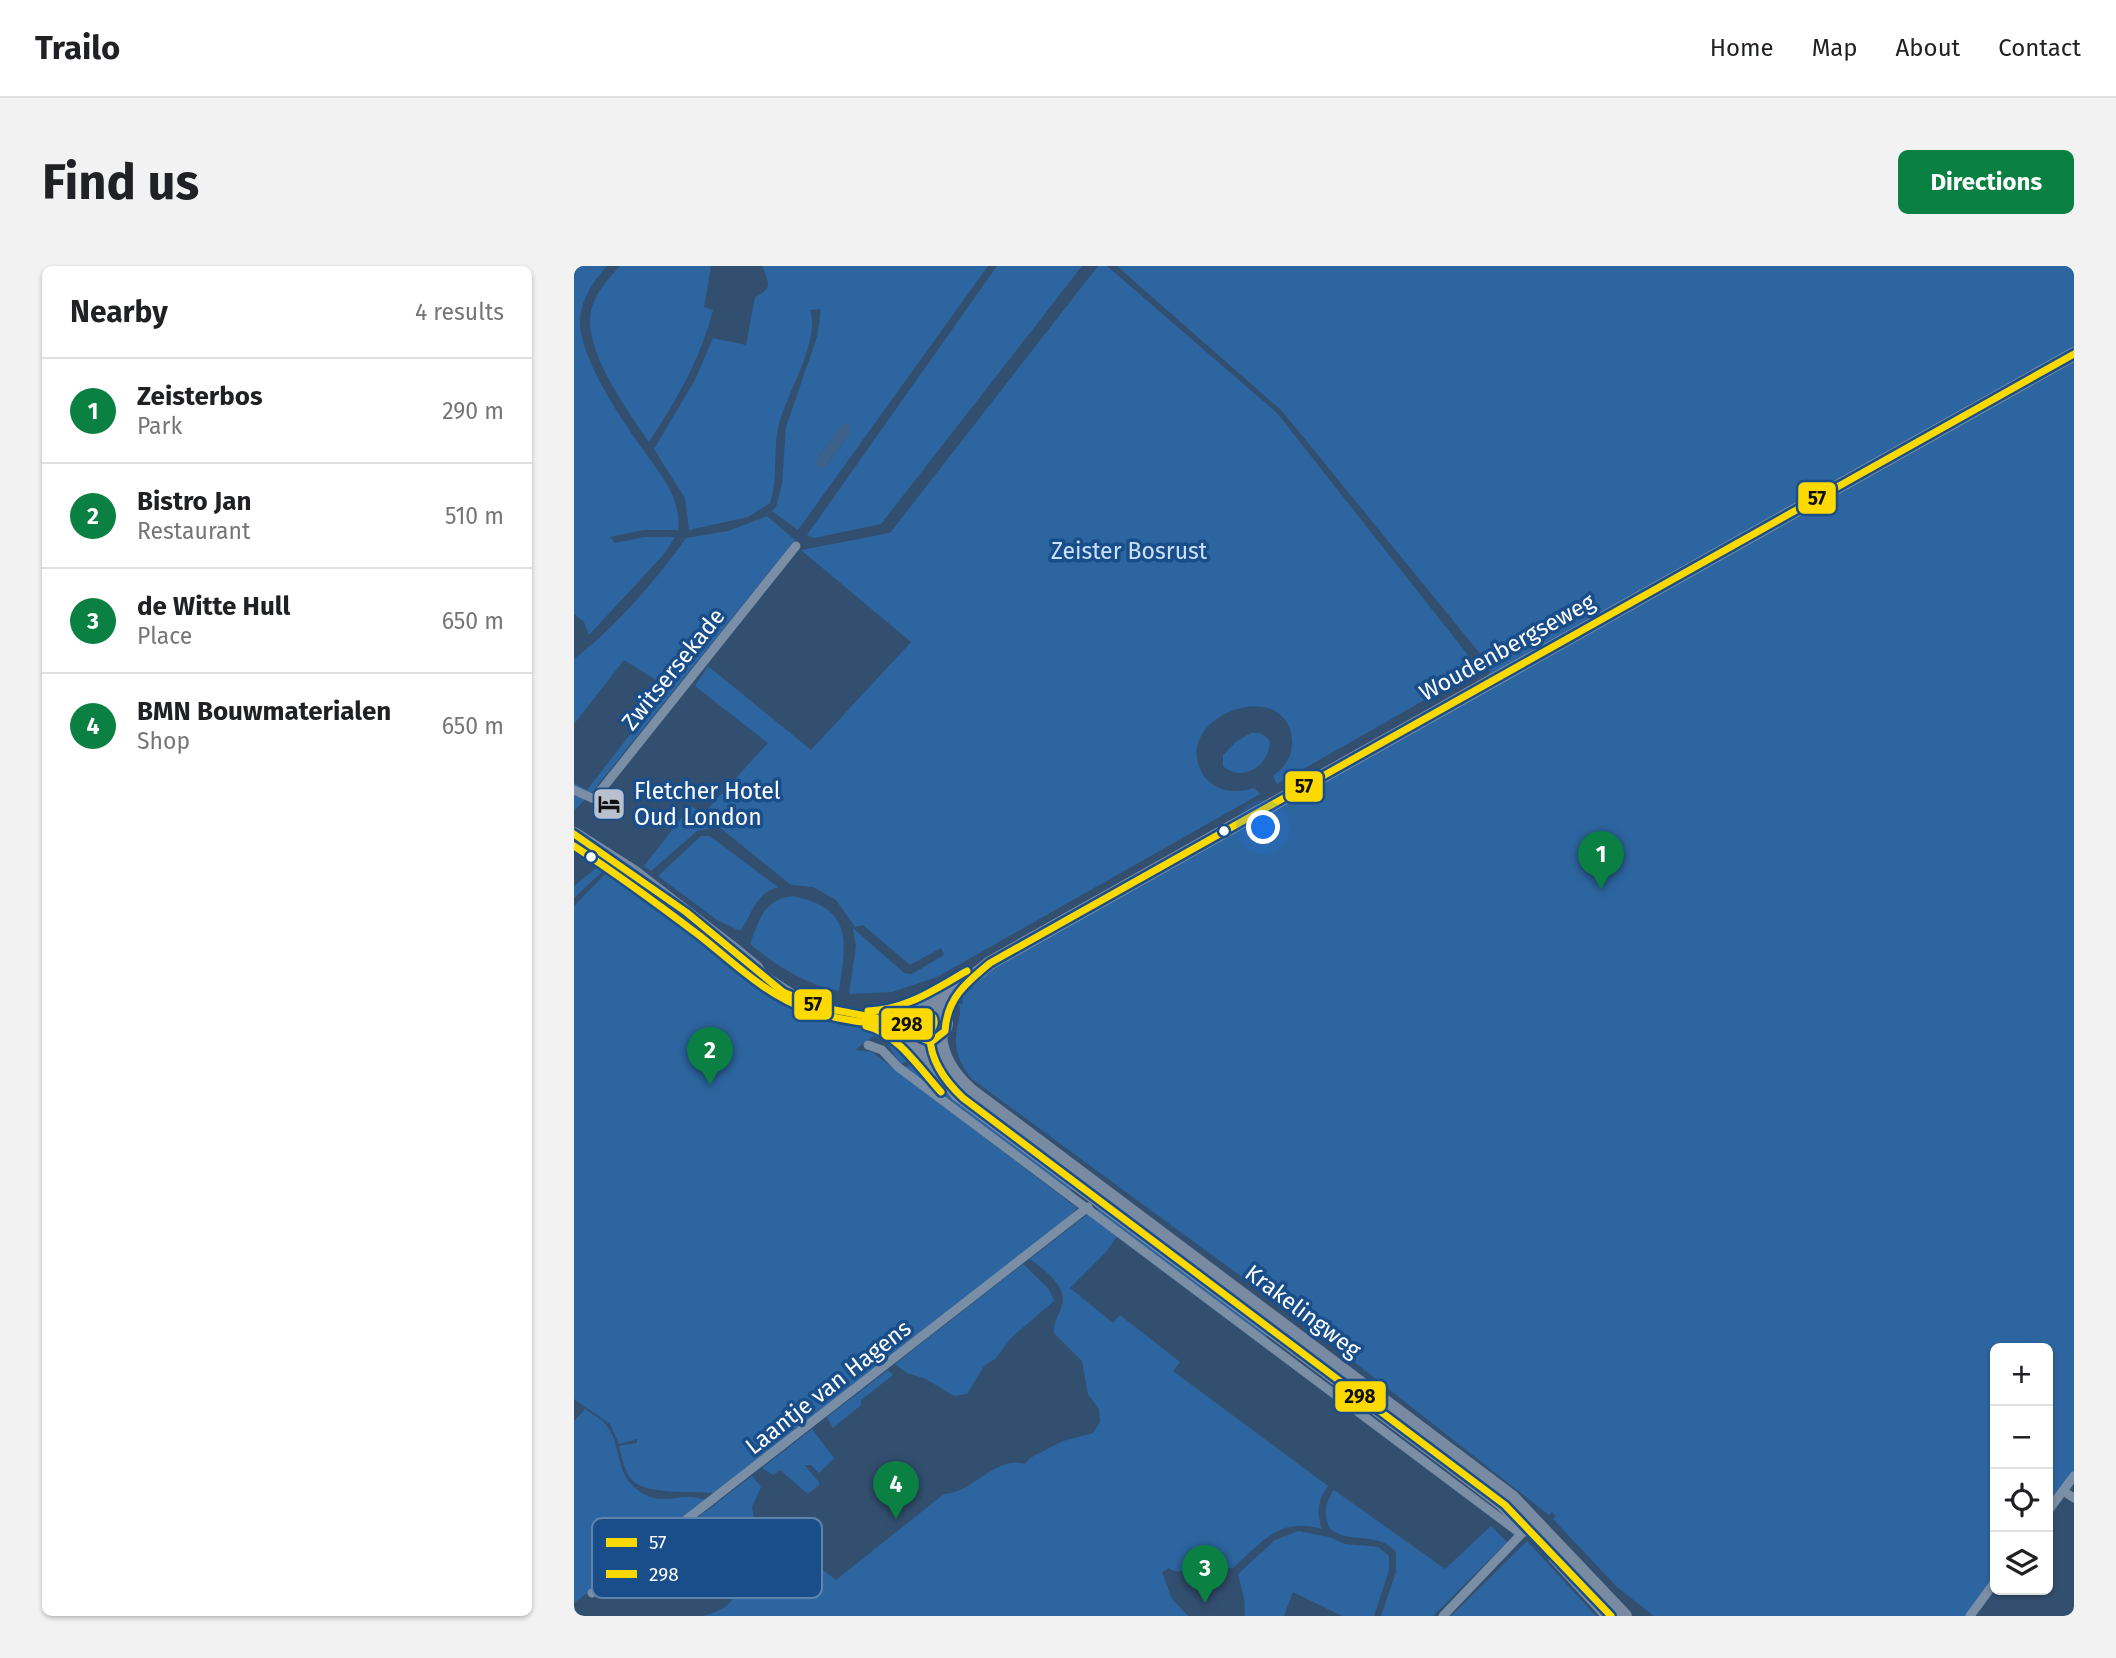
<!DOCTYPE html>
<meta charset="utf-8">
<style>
body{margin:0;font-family:"Fira Sans",sans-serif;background:#f2f2f2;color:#202124}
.controls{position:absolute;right:21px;bottom:21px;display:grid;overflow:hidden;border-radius:10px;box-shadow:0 2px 5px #0004}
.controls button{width:63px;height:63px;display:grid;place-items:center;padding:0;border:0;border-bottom:2px solid #e0e0e0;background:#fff;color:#202124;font:35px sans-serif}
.you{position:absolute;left:690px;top:562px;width:24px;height:24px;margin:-18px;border:5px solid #fff;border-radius:50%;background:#1a73e8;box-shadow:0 0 0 10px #1a73e833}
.badge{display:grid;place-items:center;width:46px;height:46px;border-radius:50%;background:#0b8043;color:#fff;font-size:23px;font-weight:700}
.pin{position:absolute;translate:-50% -58px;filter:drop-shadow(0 2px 4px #0008)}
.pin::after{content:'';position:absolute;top:37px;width:24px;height:21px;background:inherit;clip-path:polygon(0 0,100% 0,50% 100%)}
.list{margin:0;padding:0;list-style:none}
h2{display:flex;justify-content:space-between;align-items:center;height:91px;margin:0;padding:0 28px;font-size:30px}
h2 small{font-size:23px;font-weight:400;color:#757577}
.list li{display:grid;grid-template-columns:46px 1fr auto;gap:21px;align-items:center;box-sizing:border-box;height:105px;padding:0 28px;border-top:2px solid #e0e0e0}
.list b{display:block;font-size:26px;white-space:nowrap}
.list p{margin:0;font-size:23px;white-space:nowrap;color:#757577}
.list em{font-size:23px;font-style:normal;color:#757577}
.icon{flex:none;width:38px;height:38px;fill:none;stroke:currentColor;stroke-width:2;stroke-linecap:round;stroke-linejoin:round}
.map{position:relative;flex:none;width:1500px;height:1350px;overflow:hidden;border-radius:10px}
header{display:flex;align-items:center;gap:42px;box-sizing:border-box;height:98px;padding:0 35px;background:#fff;border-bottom:2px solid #e0e0e0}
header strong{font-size:33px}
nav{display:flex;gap:38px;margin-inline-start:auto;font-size:24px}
.intro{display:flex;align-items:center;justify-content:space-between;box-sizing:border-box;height:168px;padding:0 42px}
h1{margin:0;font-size:49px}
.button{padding:18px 32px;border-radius:10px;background:#0b8043;color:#fff;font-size:24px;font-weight:700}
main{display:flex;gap:42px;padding:0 42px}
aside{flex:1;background:#fff;border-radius:10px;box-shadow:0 2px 5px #0004}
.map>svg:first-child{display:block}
</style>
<header>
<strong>Trailo</strong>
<nav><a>Home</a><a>Map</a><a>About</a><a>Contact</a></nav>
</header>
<div class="intro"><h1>Find us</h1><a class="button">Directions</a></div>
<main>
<aside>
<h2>Nearby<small>4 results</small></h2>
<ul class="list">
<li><span class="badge">1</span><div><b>Zeisterbos</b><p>Park</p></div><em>290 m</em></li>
<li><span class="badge">2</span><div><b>Bistro Jan</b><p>Restaurant</p></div><em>510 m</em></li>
<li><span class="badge">3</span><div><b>de Witte Hull</b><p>Place</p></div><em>650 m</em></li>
<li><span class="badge">4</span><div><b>BMN Bouwmaterialen</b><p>Shop</p></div><em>650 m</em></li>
</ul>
</aside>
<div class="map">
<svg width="1500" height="1350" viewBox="0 0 1500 1350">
<rect width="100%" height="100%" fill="#334f70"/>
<!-- green -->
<g fill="#2d65a0" fill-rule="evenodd">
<path d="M0,0H33C20,14 8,32 6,52C3,88 47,153 68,182C85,207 108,231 104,264H70L36,271L41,277L71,271H101L91,287L15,369L10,356L0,348Z"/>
<path d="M46,0H137L130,41L139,44C127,92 102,135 75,176C54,145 9,84 17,45C21,27 34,13 46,0Z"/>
<path d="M189,0H414L224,264L198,245L202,241L208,218L212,161L243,71L247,43L236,44C247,76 211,129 204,162C199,187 204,213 196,237L174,251L115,264L111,232L80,183L121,114L139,72L172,79L181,31C202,21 192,15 189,0ZM268,158L276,167L251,201L241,195Z"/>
<polygon points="423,0 508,0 307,258 240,272 233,269"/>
<path d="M524,0H533L703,147L905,403L703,518L699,510C711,501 719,490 718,474C714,414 616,443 623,492C628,522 654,530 680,522L686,528L363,711L318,726L275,728L282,680L279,662L330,707L338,708L370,689L367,682L336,699L289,659L281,661L262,634L239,621L217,619L144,560L123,565L77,605L70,600L117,540L129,548L194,477L121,420L134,400L237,484L337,376L227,284L316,267Z"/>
<path d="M543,0H1500V1207L1474,1242V1082H1421V1312L1393,1350H1080L1043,1321L979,1253L982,1250L978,1246L975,1249L732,1058L398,813C386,799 379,782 383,764C384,754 389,745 384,736L388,739L389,735L386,732L400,715L414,703L911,413L916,406L915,403L917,401L708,145Z"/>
<path d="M193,250L221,274L19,525L0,545V517L13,524L93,421L50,394L0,458V393C39,364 84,312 112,272L154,265Z"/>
<path d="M677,467C687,467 691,468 696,476C695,500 668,517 649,500V489L663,475Z"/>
<path d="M127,570H136L204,621C180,628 179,648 166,665L143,654L84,610Z"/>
<polygon points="26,599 31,603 0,632 0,620"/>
<path d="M36,603L89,634L226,740L252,750L298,758L321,767L345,791L326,798L312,775L299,770L281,784L298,786L503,942L496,951L140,1227C120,1225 74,1229 59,1215C50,1206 48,1191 45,1180L63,1177V1173L45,1178L36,1158L0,1133V640Z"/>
<path d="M219,630C280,643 272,675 265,725C231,718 203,700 176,678C185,654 190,633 219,630Z"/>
<circle cx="354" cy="756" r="12"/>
<polygon points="349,794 376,830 501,919 495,927 329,802"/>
<polygon points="526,943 697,1067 691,1072 521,944"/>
<path d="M514,948L545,968L531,987L496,1022L539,1057L546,1049L606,1096L599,1105L754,1220C744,1234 742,1246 748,1263C705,1251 689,1275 659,1302H652L641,1294C626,1298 607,1312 595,1302L588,1306L598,1333L614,1350H129C147,1345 166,1338 158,1316L116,1322L107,1315L101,1314L73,1318L67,1295L178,1210L187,1221L178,1241L180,1252L262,1314L370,1228C399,1227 420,1190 451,1198L456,1192L489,1175L519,1167L526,1156L525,1143L514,1128L508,1095L480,1067C479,1056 485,1050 488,1039C494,1020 469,1003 456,993Z"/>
<polygon points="449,998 475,1023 480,1035 438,1071 421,1093 410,1100 393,1128 380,1130 352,1113 333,1107 321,1098"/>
<polygon points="314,1104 319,1109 287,1134 287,1139 259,1162 253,1151"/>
<path d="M11,1143C18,1148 28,1153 33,1160C46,1177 42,1203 58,1219C86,1247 107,1222 133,1235L0,1337V1155Z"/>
<polygon points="238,1163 260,1192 245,1207 237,1199 230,1199 245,1216 245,1219 234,1228 206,1204 199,1209 188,1202"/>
<path d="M760,1224L871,1303L917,1260L933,1276L859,1350H807L822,1306V1286C802,1264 778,1279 756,1263C749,1248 751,1237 760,1224Z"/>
<polygon points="724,1265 755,1271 771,1278 804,1281 815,1290 815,1304 800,1350 768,1350 719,1326 710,1350 671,1350 670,1332 664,1308 701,1274"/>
<polygon points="953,1275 1022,1350 877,1350"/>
</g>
<!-- water -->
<polygon fill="#3c628c" points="273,157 276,159 276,167 251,201 245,202 241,200 241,195 268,158"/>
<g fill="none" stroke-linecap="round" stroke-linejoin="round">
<!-- street -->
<g stroke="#7a8fa5" stroke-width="9">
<polyline points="0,524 20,533 222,280"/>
<polyline points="294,779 308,784 324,801 947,1268"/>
<polyline points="1489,1225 1500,1232"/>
<polyline points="1474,1245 1500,1210"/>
<polyline points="18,1327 514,941"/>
<polyline points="869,1350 950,1265"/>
<polyline points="1396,1350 1421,1316"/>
</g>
<!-- primary -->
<g stroke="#798ba3" stroke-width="14">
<polyline points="0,568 61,607 159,683 182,702 187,710 216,729 260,745 336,760"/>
<circle cx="354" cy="756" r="18"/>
<polyline points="359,738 390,718 416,697 1500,88"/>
<polyline points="311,746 338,747"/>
<polyline points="330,769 361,803"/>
<path d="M366,770C368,792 380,810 396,824L938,1231L1051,1350"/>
<polyline points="352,775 370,811 383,828 872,1195 927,1237 955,1264"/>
<polyline points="981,1291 1035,1350"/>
</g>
<defs>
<g id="bus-1">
<path d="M0,568L112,646L209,726L245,741L329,757L347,772L357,776L371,765C373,732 392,717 416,697L1500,88"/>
<path d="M294,745C332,744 361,723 393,705"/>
</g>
<g id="bus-2">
<path d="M0,580C43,608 85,639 126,670C160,697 193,730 235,744C267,755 302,759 335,758C345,757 349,748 359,751C363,760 355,763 356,772C357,796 372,816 389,832L931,1239L1037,1350"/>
<path d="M292,760C323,767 346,803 367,826"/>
</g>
</defs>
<!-- bus-1 casing -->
<use href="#bus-1" stroke="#194e8a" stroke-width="12"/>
<!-- bus-2 casing -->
<use href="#bus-2" stroke="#194e8a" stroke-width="12"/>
<!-- bus-1 -->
<use href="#bus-1" stroke="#fcd900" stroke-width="7"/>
<!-- bus-2 -->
<use href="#bus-2" stroke="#fcd900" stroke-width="7"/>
</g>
<!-- icons -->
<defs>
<symbol id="hotel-square" viewBox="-11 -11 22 22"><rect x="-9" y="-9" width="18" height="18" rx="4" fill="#b8c1cd" stroke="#194e8a"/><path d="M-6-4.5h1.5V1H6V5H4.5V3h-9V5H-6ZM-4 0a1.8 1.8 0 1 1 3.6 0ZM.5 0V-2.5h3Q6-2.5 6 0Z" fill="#111"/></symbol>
</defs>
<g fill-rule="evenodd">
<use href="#hotel-square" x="16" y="519" width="38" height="38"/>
</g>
<!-- markers -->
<g fill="#fff" stroke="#194e8a" stroke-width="2.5">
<circle cx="650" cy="565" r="6"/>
<circle cx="17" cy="591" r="6"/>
</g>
<g text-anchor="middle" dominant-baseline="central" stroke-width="7" stroke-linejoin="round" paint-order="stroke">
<!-- park labels -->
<g font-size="23" fill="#c9e1fa" stroke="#194e8a">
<text x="555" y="285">Zeister Bosrust</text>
</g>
<!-- street labels -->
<g font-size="23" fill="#fff" stroke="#194e8a">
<text transform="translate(933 381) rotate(-29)">Woudenbergseweg</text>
<text transform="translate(99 403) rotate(-51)">Zwitsersekade</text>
<text transform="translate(729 1045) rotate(37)">Krakelingweg</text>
<text transform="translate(254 1121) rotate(-38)">Laantje van Hagens</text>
</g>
<!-- poi labels -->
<g font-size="23" fill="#fff" stroke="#194e8a" text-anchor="start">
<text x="60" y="525">Fletcher Hotel<tspan x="60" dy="26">Oud London</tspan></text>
</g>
</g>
<!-- legend -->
<rect x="18" y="1252" width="230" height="80" rx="10" fill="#194e8a" stroke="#5e83ad" stroke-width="2"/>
<rect x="32" y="1272" width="31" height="9" fill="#fcd900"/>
<rect x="32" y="1304" width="31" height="8" fill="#fcd900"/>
<g font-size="19" fill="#fff">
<text x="75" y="1283">57</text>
<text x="75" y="1315">298</text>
</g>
<g stroke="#194e8a" stroke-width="2.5">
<rect x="1223" y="215" width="40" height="34" rx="7" fill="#fcd900"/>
<rect x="710" y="504" width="40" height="33" rx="7" fill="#fcd900"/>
<rect x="219" y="722" width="40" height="33" rx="7" fill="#fcd900"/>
<rect x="306" y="741" width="54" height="34" rx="7" fill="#fcd900"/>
<rect x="760" y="1114" width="53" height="33" rx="7" fill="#fcd900"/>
</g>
<g font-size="19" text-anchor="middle" font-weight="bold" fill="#111">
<text x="1243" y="239">57</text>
<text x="730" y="527">57</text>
<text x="239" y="745">57</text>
<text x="333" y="765">298</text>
<text x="786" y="1137">298</text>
</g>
</svg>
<div class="controls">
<button>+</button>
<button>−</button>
<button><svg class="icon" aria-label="locate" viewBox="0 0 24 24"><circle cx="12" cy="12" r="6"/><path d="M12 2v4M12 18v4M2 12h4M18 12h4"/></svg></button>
<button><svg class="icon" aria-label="layers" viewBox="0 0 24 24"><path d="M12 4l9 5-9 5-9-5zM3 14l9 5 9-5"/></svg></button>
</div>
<div class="you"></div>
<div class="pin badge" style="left:1027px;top:623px">1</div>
<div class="pin badge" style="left:136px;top:819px">2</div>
<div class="pin badge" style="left:631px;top:1337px">3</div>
<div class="pin badge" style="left:322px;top:1253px">4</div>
</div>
</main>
